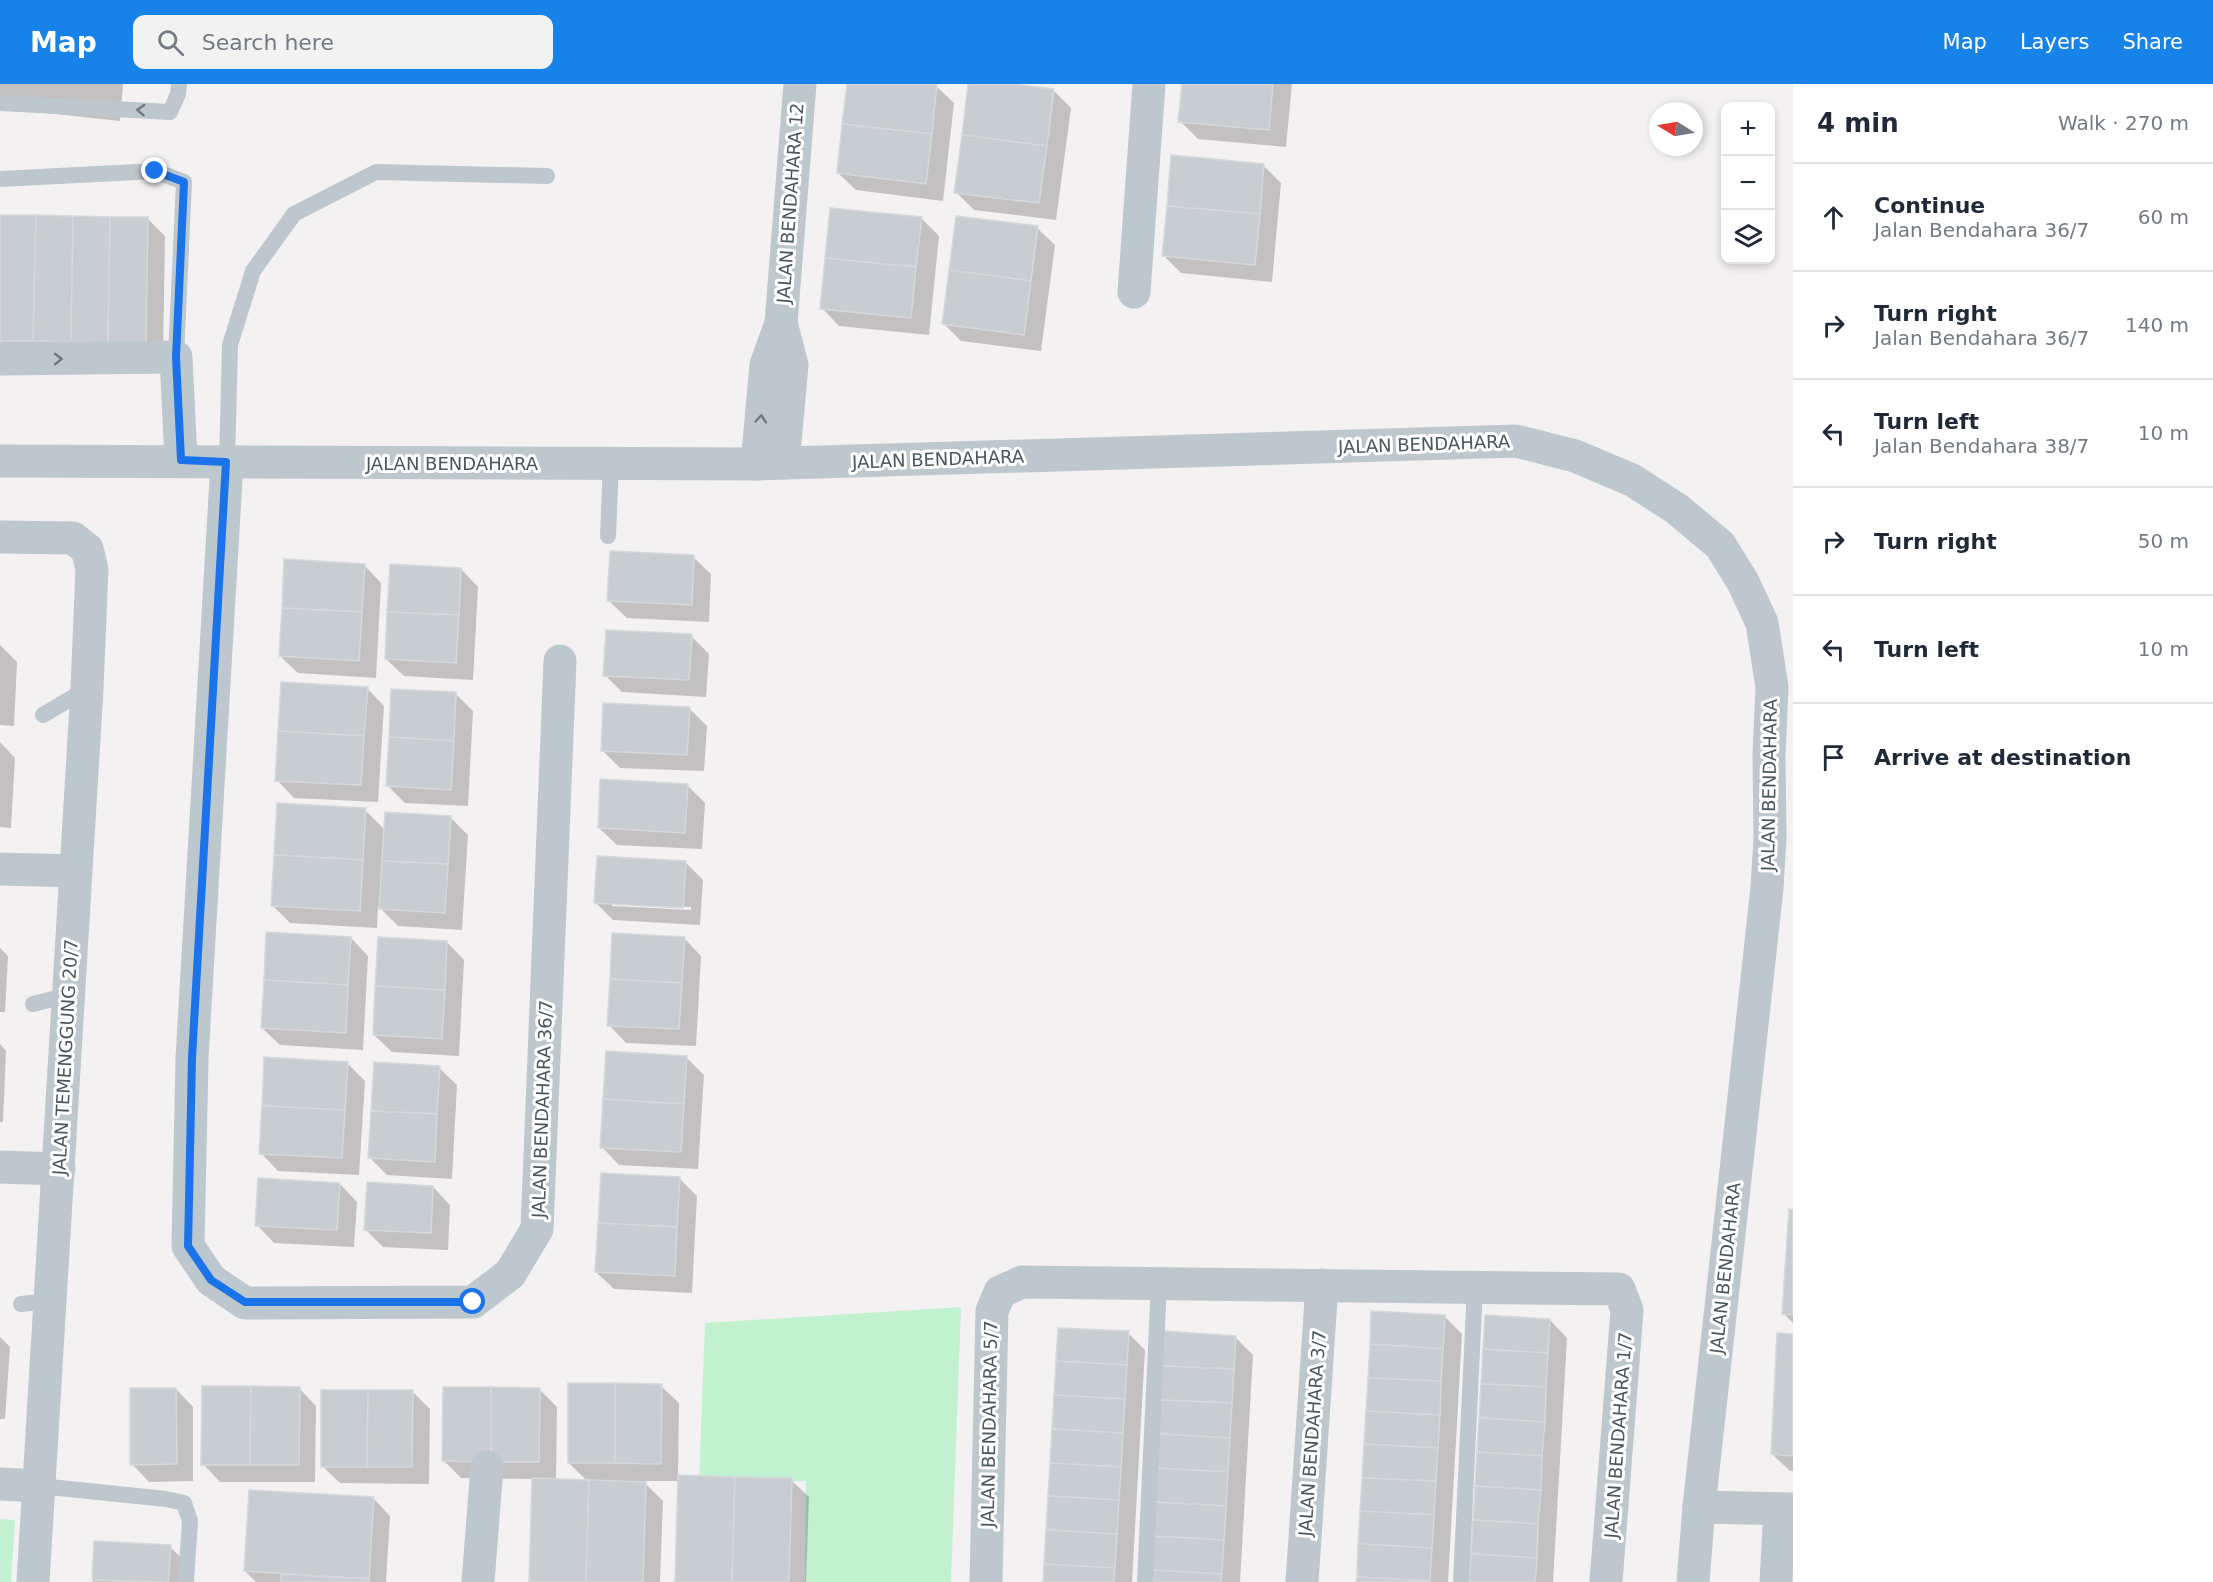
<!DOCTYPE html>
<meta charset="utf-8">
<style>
body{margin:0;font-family:"DejaVu Sans",sans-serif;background:#f2f2f3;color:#1f2937}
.controls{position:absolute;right:18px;top:18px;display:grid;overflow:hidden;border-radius:12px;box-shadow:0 3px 9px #0003}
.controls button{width:54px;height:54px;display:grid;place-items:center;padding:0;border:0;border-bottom:2px solid #e0e1e3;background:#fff;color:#1f2937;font:30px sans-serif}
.compass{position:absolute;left:1649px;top:18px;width:54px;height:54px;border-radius:50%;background:#fff;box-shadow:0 3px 9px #0003;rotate:281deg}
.stop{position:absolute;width:18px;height:18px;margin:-14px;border:4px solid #1a73e8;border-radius:50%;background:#fff}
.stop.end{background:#1a73e8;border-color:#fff;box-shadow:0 2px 6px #0008}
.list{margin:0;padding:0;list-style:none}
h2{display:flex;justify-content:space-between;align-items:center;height:78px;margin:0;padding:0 24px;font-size:26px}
h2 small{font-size:20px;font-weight:400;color:#747a83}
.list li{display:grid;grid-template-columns:39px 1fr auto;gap:18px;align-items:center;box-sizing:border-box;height:108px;padding:0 24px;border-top:2px solid #e0e1e3}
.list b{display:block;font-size:22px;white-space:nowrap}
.list p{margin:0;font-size:20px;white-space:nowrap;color:#747a83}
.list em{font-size:20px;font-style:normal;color:#747a83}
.icon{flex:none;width:33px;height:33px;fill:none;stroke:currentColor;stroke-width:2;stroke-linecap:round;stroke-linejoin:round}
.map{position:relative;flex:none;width:1793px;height:1498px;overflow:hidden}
header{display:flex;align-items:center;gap:36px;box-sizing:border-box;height:84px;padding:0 30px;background:#1783e8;color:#fff}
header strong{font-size:28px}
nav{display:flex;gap:33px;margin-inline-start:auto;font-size:21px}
.search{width:420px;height:54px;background:#f2f2f3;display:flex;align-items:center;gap:15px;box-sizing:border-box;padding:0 21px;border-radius:12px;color:#747a83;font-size:22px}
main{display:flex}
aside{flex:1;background:#fff}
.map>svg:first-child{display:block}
</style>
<header>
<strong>Map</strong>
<div class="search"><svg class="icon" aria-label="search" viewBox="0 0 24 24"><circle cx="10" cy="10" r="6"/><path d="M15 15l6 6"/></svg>Search here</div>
<nav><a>Map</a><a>Layers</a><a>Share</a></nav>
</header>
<main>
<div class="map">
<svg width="1793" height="1498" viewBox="0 0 1793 1498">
<rect width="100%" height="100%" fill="#f4f1f2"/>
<!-- green -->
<g fill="#c1f1cf">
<polygon points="961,1223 951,1498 805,1498 806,1397 699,1399 705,1239"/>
<polygon points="0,1435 15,1436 11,1498 0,1498"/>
</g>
<!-- shadow -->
<g fill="#0003" fill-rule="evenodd">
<polygon points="0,0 123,0 120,37 0,24"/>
<polygon points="849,0 920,0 936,2 954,19 943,117 856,106 838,89"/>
<polygon points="970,0 1002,0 1053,6 1071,24 1056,136 974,126 956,108"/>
<polygon points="1183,0 1292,0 1286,63 1198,55 1180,37"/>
<polygon points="1263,81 1281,99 1272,198 1181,189 1164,172"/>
<polygon points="0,132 148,135 165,152 163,276 0,274"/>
<polygon points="921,134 939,152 929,251 839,242 822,224"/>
<polygon points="1037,144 1055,161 1041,267 961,257 944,240"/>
<polygon points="693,473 711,490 709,538 627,534 609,517"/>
<polygon points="364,481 381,499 376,594 298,589 280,572"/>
<polygon points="461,485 478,503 473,596 404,592 386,575"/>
<polygon points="691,552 709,570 706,613 622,608 605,591"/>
<polygon points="0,561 17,578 14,642 0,641"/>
<polygon points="367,604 384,622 378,718 294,714 277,696"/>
<polygon points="456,610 473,627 468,722 405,719 387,701"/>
<polygon points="689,624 707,642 704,687 620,684 602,666"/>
<polygon points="0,658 15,674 11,744 0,743"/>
<polygon points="687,701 705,719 702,765 617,761 599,744"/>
<polygon points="365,726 385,746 450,733 468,751 462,846 398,842 378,822 377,844 290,839 273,822"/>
<path d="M685,778L703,796L700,841L613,836L596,819ZM612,819L691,823V826L612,822Z"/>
<polygon points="351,854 368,872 363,966 280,961 262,944"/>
<polygon points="684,854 701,872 696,962 626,959 609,941"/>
<polygon points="447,858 464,876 459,972 392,968 374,951"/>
<polygon points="0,864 8,872 5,928 0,928"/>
<polygon points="0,960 6,967 3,1038 0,1038"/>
<polygon points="686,973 704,991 698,1085 619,1081 602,1063"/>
<polygon points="347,979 365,997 359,1091 278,1087 261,1069"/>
<polygon points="439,984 457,1001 452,1095 387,1091 370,1074"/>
<polygon points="680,1095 697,1112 692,1209 614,1205 596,1188"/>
<polygon points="340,1100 357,1118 354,1163 274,1159 257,1141"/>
<polygon points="433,1103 450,1121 448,1166 383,1163 365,1145"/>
<polygon points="1793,1127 1793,1239 1784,1230"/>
<polygon points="1373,1228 1445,1233 1462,1250 1448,1498 1358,1498"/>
<polygon points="1486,1233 1550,1236 1567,1254 1553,1498 1471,1498"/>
<polygon points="1059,1245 1128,1249 1145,1266 1132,1498 1045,1498"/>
<polygon points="1793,1251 1793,1387 1790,1387 1772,1370"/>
<polygon points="0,1253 10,1263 5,1335 0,1335"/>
<polygon points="1235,1253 1253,1271 1240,1498 1152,1498"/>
<polygon points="661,1302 679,1319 678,1393 791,1396 809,1413 806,1498 677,1498 680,1397 643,1397 663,1417 660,1498 531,1498 533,1395 461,1394 444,1377 539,1305 557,1323 556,1396 588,1398 569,1379"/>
<polygon points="299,1304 316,1322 315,1398 220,1398 203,1380"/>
<polygon points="176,1305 193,1323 193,1397 149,1398 132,1380"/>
<polygon points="412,1307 430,1325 429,1400 340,1399 322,1382"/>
<polygon points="373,1414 390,1432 386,1498 256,1498 245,1487"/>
<polygon points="96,1459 170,1463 188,1480 187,1498 93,1498"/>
</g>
<!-- building -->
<g fill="#c8cdd1" stroke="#d5d8dd" stroke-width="1.5">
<polygon points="847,0 937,0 932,50 842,40"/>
<polygon points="968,0 1014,0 1054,5 1047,62 962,51"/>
<polygon points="1182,0 1273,0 1269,46 1178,38"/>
<polygon points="842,40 932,50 926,100 837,89"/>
<polygon points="962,51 1047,62 1039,119 954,109"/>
<polygon points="1171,71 1264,80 1260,130 1167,122"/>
<polygon points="1167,122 1260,130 1255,181 1162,172"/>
<polygon points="830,124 922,133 916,183 825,174"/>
<polygon points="0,131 36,131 33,257 0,257"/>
<polygon points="36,131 73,132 71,258 33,257"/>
<polygon points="73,132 110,133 108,258 71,258"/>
<polygon points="956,132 1038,142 1031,197 949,186"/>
<polygon points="110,133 148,133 146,259 108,258"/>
<polygon points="825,174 916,183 911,234 820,225"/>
<polygon points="949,186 1031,197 1024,251 942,240"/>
<polygon points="610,467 694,471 692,521 607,517"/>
<polygon points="284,475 365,480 362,528 282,524"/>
<polygon points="390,480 461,484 459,531 387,528"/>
<polygon points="282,524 362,528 359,577 279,572"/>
<polygon points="387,528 459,531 456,579 385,575"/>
<polygon points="606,546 692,550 689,596 603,592"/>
<polygon points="281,598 368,603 364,652 278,647"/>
<polygon points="391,605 456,608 454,657 389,653"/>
<polygon points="603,619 690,623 687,671 601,667"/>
<polygon points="278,647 364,652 361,701 275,697"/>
<polygon points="389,653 454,657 451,706 386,702"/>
<polygon points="600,695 688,700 685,749 598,744"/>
<polygon points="277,719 366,724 363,776 274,771"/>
<polygon points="385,728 451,732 448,780 382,777"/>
<polygon points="274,771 363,776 360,827 271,822"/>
<polygon points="597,772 686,777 683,824 594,819"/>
<polygon points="382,777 448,780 445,829 379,825"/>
<polygon points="266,848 351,853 348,901 264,896"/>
<polygon points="612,849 685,853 682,899 610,895"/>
<polygon points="378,853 447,857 445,906 375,902"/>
<polygon points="610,895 682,899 679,945 607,942"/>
<polygon points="264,896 348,901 346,949 261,944"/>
<polygon points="375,902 445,906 442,955 373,951"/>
<polygon points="606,967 687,972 684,1020 603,1015"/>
<polygon points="264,973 348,978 345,1026 262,1022"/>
<polygon points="374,978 440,982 437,1030 371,1027"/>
<polygon points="603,1015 684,1020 681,1068 600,1064"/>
<polygon points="262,1022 345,1026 342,1074 259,1070"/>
<polygon points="371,1027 437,1030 435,1078 368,1074"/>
<polygon points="601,1089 680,1093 677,1143 598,1139"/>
<polygon points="258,1094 340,1099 337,1146 255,1142"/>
<polygon points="367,1098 433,1102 431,1149 364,1146"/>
<polygon points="1789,1125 1793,1126 1793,1231 1782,1230"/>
<polygon points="598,1139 677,1143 675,1192 595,1188"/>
<polygon points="1371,1227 1445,1231 1443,1265 1370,1260"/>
<polygon points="1485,1231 1550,1235 1548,1269 1483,1265"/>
<polygon points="1058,1244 1129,1247 1127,1281 1056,1277"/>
<polygon points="1164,1247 1236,1252 1234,1285 1162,1282"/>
<polygon points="1777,1249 1793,1250 1793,1372 1771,1370"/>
<polygon points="1370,1260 1443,1265 1441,1297 1368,1294"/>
<polygon points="1483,1265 1548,1269 1546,1303 1481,1300"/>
<polygon points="1056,1277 1127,1281 1125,1315 1054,1311"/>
<polygon points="1162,1282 1234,1285 1232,1319 1160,1316"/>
<polygon points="1368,1294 1441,1297 1440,1331 1366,1327"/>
<rect x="568" y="1299" width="47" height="80"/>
<polygon points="615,1299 662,1300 661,1380 615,1379"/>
<polygon points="1481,1300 1546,1303 1545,1338 1479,1334"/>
<polygon points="202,1302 251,1302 250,1381 201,1381"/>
<polygon points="251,1302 300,1303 299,1381 250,1381"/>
<polygon points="443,1303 491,1303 491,1378 442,1377"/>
<polygon points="491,1303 540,1304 539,1378 491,1378"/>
<polygon points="130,1304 176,1304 177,1380 130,1381"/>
<polygon points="321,1306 368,1306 367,1383 321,1383"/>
<polygon points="368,1306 413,1306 412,1383 367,1383"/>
<polygon points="1054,1311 1125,1315 1123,1349 1052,1345"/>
<polygon points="1160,1316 1232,1319 1230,1354 1159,1350"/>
<polygon points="1366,1327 1440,1331 1438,1364 1364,1360"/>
<polygon points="1479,1334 1545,1338 1542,1372 1477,1368"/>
<polygon points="1052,1345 1123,1349 1121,1383 1050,1379"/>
<polygon points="1159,1350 1230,1354 1228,1388 1156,1384"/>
<polygon points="1364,1360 1438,1364 1436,1397 1362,1394"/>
<polygon points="1477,1368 1542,1372 1541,1406 1475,1402"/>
<polygon points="1050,1379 1121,1383 1119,1416 1048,1412"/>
<polygon points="1156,1384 1228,1388 1226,1422 1155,1418"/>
<polygon points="678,1391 735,1393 732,1498 675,1498"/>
<polygon points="735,1393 792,1394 789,1498 732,1498"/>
<polygon points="532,1394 589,1396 586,1498 529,1498"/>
<polygon points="1362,1394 1436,1397 1434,1431 1360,1427"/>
<polygon points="589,1396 646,1398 643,1498 586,1498"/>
<polygon points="1475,1402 1541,1406 1538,1440 1473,1436"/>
<polygon points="249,1406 374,1413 369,1495 244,1487"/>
<polygon points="1048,1412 1119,1416 1117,1450 1046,1446"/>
<polygon points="1155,1418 1226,1422 1224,1456 1152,1452"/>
<polygon points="1360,1427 1434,1431 1432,1464 1358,1460"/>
<polygon points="1473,1436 1538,1440 1537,1474 1471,1470"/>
<polygon points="1046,1446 1117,1450 1115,1484 1044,1480"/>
<polygon points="1152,1452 1224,1456 1222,1490 1151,1486"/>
<polygon points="94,1457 171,1461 168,1498 92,1496"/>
<polygon points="1358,1460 1432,1464 1430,1497 1357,1493"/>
<polygon points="1471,1470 1537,1474 1535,1498 1469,1498"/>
<polygon points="1044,1480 1115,1484 1114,1498 1043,1498"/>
<polygon points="1151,1486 1222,1490 1221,1498 1150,1498"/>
<polygon points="281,1490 369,1495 369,1498 281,1498"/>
<polygon points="1357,1493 1430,1497 1356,1498"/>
</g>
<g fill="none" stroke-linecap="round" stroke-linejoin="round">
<!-- lane -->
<g stroke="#bdc7ce" stroke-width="16">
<polyline points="0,19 170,28 178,10 179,0"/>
<polyline points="0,95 155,87 184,98 176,273"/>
<polyline points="227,378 230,261 253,187 294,130 376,88 547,92"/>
<polyline points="608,452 611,379"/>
<polyline points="43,631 87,605"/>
<polyline points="33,920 68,911"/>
<polyline points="21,1220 50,1217"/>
<polyline points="40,1402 166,1415 184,1419 190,1437 186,1498"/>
<polyline points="1145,1498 1159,1199"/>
<polyline points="1461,1498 1475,1203"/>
</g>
<!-- street -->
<g stroke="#bdc7ce" stroke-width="33">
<polyline points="1134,208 1149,0"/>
<polyline points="781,239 792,281 783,379"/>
<polyline points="0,275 176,273 181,376"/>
<polyline points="0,377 757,380 1516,357 1575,372 1632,396 1677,425 1720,461 1743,498 1762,539 1772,603 1769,671 1770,754 1767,804 1699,1423 1693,1498"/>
<polyline points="227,378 192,974 188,1162 211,1196 245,1219 473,1218 510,1190 537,1145 560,577"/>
<polyline points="757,380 766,281 781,239 800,0"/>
<polyline points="0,453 73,454 87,465 92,485 87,605 33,1498"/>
<polyline points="0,785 75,787"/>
<polyline points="0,1083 59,1085"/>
<polyline points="0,1400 40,1402"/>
<polyline points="1699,1423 1793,1425"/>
<polyline points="478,1498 487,1383"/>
<polyline points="986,1498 992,1227 1000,1208 1022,1198 1619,1205 1627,1226 1606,1498"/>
<polyline points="1302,1498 1322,1201"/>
<polyline points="1776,1498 1780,1425"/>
</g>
</g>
<!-- one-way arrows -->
<defs><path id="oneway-chevron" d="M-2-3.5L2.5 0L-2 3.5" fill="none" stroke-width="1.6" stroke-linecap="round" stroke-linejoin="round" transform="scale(1.5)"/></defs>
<g stroke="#6c7980">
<use href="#oneway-chevron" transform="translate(141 26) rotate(-177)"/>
<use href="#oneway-chevron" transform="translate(58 275) rotate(-1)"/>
<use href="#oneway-chevron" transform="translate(761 335) rotate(-85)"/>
</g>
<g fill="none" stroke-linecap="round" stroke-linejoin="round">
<!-- route -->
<polyline stroke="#1a73e8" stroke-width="8" points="155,87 184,98 176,273 181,376 226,378 192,974 188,1162 211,1196 245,1218 473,1218"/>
</g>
<g text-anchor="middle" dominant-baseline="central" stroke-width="6" stroke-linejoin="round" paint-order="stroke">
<!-- street labels -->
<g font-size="18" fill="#49575f" stroke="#fff">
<text transform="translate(790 119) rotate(-86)">JALAN BENDAHARA 12</text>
<text transform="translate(1424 360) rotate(-2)">JALAN BENDAHARA</text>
<text transform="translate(938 375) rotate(-2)">JALAN BENDAHARA</text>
<text x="452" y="379">JALAN BENDAHARA</text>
<text transform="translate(1769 701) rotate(-89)">JALAN BENDAHARA</text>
<text transform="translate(65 973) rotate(-87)">JALAN TEMENGGUNG 20/7</text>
<text transform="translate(542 1025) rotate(-88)">JALAN BENDAHARA 36/7</text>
<text transform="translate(1725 1184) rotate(-84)">JALAN BENDAHARA</text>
<text transform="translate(989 1340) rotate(-89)">JALAN BENDAHARA 5/7</text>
<text transform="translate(1312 1349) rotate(-86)">JALAN BENDAHARA 3/7</text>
<text transform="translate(1618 1351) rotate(-86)">JALAN BENDAHARA 1/7</text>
</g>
</g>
</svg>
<div class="controls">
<button>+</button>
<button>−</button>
<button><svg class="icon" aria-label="layers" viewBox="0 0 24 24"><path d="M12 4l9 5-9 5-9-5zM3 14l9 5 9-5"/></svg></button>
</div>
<svg class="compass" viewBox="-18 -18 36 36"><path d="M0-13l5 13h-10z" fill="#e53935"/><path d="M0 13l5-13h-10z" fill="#747a83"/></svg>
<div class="stop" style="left:473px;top:1218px"></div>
<div class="stop end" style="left:155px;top:87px"></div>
</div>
<aside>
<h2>4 min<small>Walk · 270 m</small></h2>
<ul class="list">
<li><svg class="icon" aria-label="ahead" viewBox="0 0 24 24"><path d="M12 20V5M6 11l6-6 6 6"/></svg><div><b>Continue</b><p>Jalan Bendahara 36/7</p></div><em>60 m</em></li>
<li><svg class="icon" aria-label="right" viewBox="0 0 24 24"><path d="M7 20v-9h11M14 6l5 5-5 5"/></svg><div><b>Turn right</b><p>Jalan Bendahara 36/7</p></div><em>140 m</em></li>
<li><svg class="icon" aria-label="left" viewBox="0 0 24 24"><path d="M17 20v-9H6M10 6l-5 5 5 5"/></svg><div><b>Turn left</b><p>Jalan Bendahara 38/7</p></div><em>10 m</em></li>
<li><svg class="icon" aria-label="right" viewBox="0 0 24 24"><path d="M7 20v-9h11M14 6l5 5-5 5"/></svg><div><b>Turn right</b></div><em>50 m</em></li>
<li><svg class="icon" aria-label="left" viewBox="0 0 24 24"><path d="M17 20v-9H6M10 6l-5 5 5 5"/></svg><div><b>Turn left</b></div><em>10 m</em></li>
<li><svg class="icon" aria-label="arrive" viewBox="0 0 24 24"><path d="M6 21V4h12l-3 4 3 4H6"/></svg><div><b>Arrive at destination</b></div></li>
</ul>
</aside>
</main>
